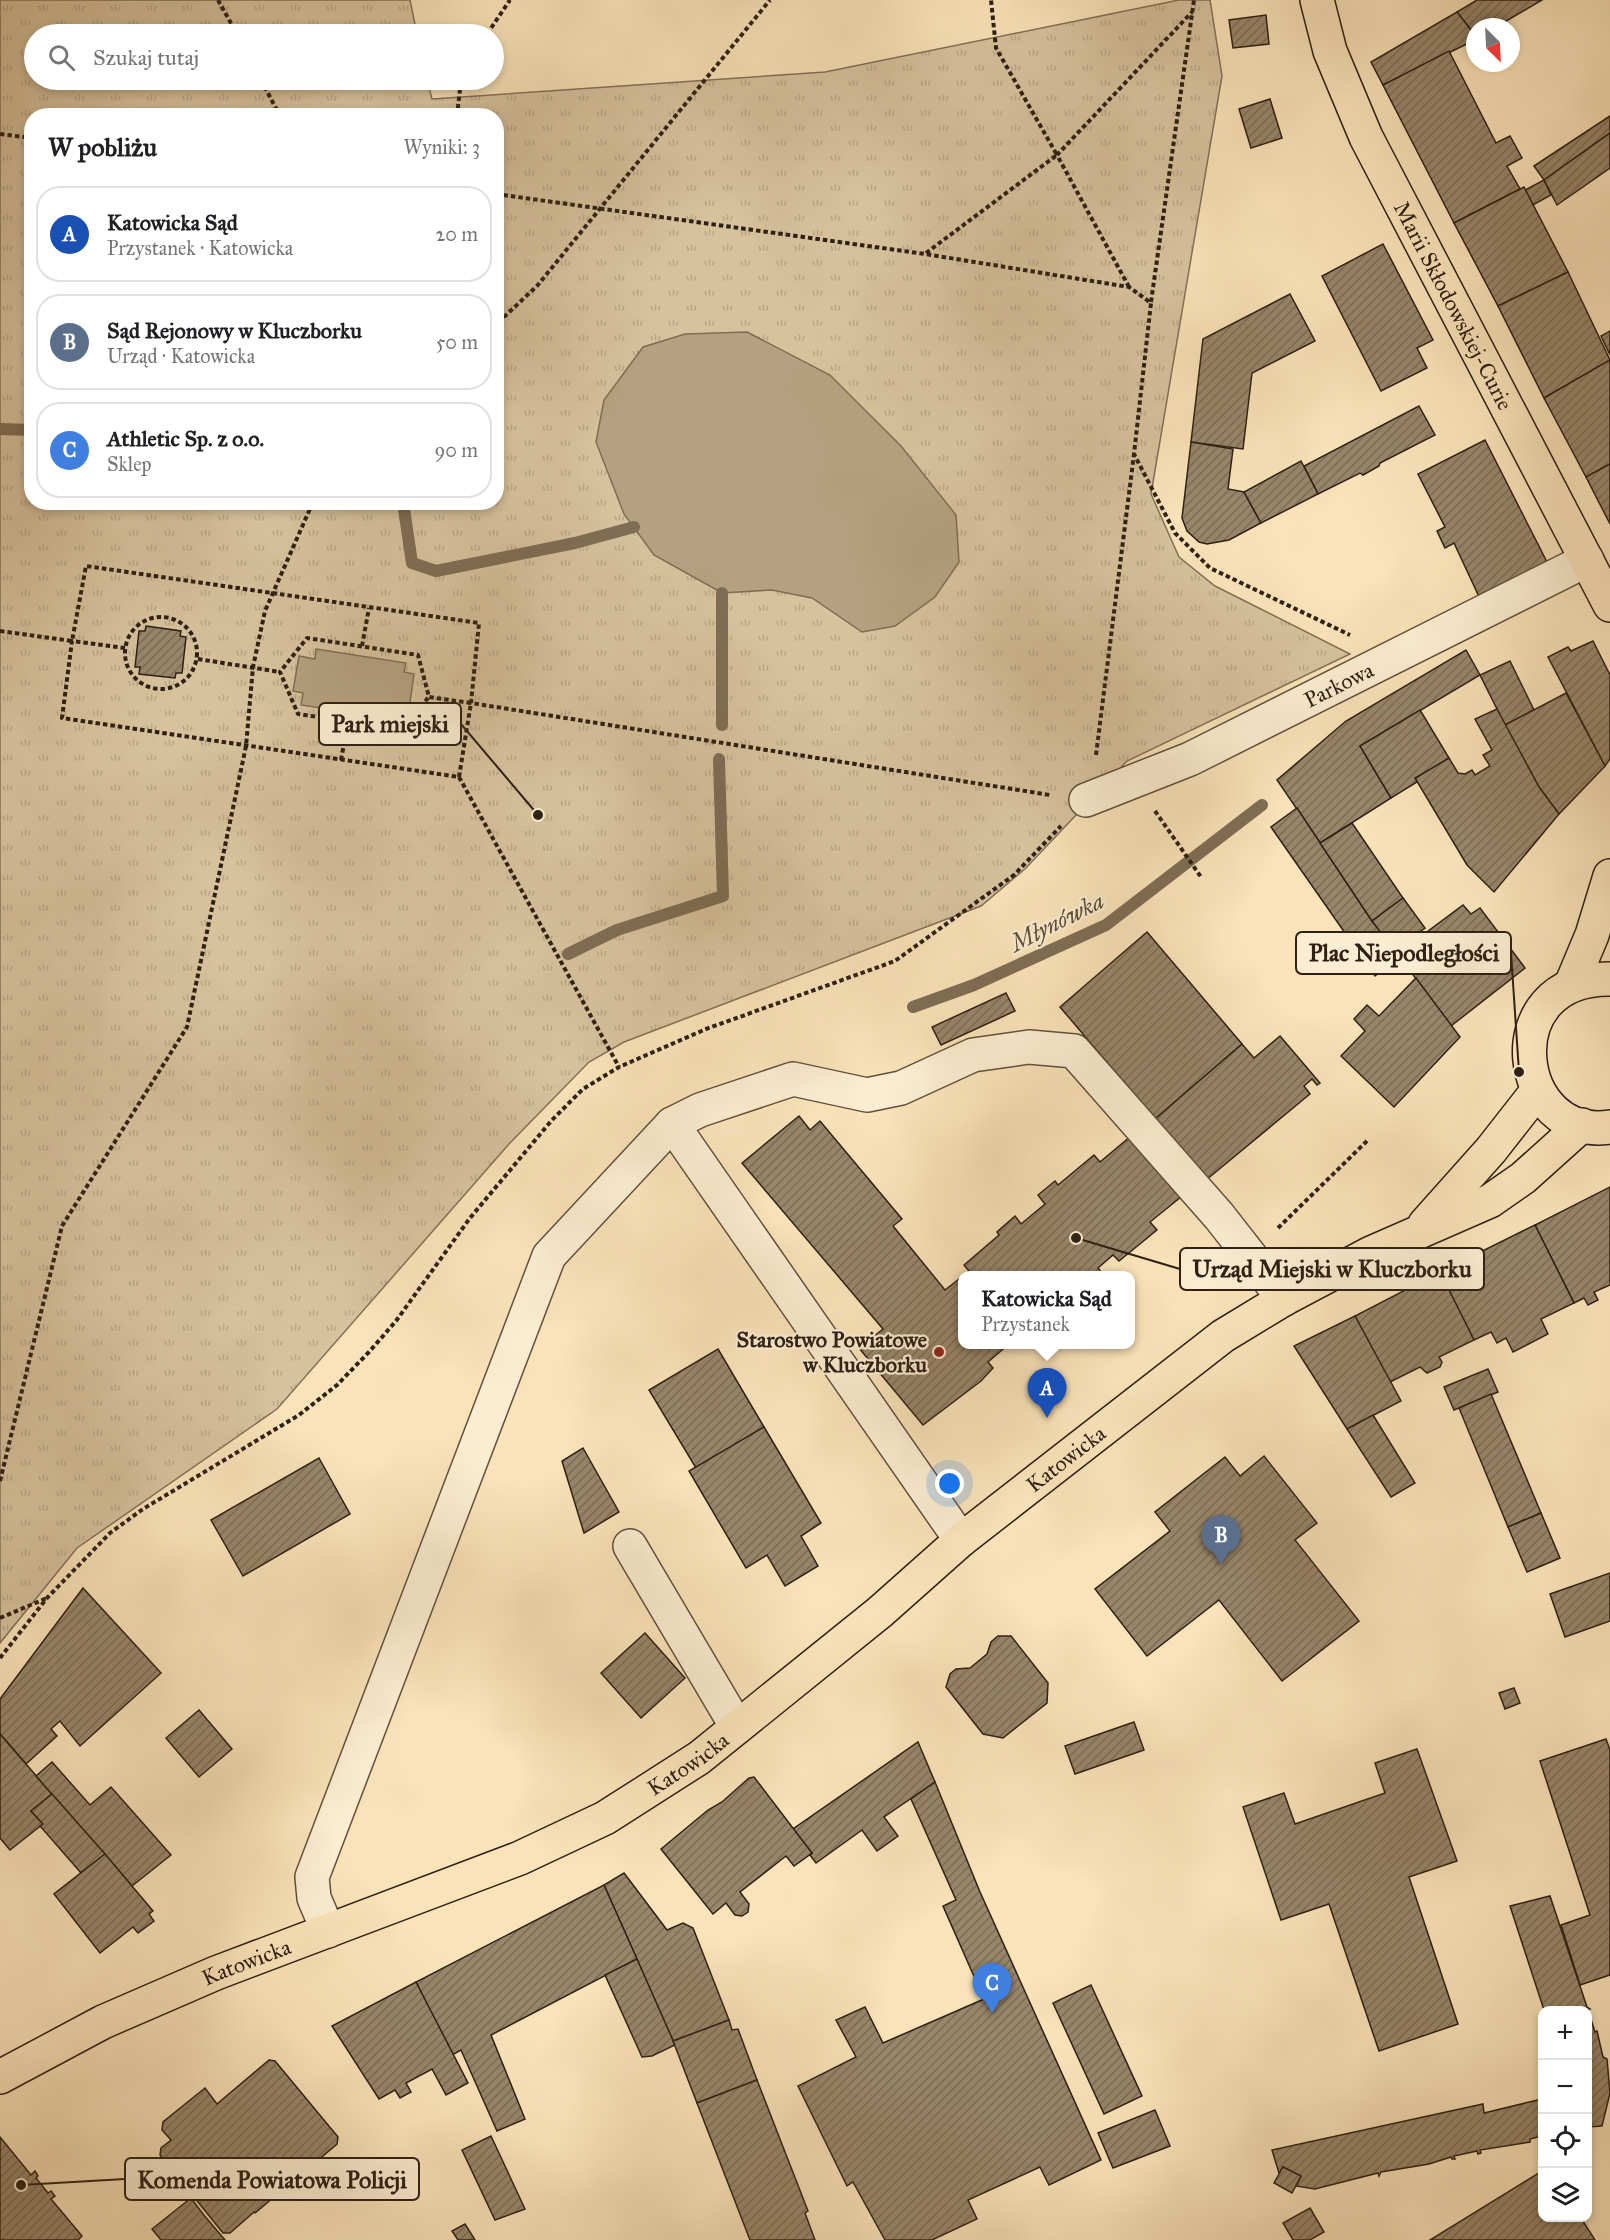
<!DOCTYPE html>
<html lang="pl">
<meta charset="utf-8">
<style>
body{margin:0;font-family:"IM FELL Great Primer",serif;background:#f6f6f6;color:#202124}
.controls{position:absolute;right:18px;bottom:18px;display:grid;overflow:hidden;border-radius:12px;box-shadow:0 3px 9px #0003}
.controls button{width:54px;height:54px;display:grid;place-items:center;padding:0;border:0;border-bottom:2px solid #e0e0e0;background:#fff;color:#202124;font:30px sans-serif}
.compass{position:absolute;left:1466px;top:18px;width:54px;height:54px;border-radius:50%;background:#fff;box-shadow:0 3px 9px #0003;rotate:156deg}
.you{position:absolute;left:950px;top:1484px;width:21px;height:21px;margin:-15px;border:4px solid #fff;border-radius:50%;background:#1a73e8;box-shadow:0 0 0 9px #1a73e833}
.badge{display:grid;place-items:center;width:39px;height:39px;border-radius:50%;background:#0b8043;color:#fff;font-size:20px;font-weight:700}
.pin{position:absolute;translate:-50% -50px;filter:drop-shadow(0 2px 3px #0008)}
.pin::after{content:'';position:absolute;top:32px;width:21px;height:18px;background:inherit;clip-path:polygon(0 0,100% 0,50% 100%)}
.popup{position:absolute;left:958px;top:1271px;width:177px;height:78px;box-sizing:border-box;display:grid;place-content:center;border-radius:12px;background:#fff;filter:drop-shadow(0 2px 4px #0005);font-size:20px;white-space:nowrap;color:#757577}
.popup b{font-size:22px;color:#202124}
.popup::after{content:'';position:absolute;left:50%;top:100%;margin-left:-12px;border:12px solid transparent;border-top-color:#fff}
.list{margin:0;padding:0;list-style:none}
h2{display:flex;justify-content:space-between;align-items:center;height:78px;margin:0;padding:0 24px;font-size:26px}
h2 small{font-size:20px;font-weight:400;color:#757577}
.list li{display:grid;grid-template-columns:39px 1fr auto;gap:18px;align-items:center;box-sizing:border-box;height:96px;margin:0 12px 12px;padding:0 12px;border:2px solid #e0e0e0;border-radius:24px}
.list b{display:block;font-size:22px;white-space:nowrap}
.list p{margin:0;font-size:20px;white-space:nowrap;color:#757577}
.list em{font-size:20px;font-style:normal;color:#757577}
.icon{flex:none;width:33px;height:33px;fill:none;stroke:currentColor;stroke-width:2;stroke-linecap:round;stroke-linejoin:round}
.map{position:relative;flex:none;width:1610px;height:2240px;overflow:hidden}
.search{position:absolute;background:#fff;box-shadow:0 3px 9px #0003;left:24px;top:24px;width:480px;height:66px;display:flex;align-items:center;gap:15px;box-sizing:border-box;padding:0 21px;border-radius:33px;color:#757577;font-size:22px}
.panel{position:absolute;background:#fff;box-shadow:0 3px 9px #0003;left:24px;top:108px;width:480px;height:402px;border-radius:24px}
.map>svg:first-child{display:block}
</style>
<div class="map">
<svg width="1610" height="2240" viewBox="0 0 1610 2240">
<defs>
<pattern id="park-tufts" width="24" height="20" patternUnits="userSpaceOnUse" patternTransform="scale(1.5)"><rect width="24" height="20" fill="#d7c29d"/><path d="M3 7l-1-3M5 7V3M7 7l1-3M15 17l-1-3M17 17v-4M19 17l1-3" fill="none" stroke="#b9a686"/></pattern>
<pattern id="building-hatch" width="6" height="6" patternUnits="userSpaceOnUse" patternTransform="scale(1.5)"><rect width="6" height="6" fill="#98856a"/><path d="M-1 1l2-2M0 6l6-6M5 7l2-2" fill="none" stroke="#7c6c56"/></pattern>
</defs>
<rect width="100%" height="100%" fill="#fae3b9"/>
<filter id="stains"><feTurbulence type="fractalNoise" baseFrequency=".00333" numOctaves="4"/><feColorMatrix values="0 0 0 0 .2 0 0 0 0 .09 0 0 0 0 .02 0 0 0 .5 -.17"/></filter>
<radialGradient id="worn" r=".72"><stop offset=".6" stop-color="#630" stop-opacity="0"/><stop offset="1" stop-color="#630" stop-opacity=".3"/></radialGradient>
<!-- park -->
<path fill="url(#park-tufts)" stroke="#827158" stroke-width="1.5" fill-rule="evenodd" d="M0,0H410L417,34H34V80H427L432,99L825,72L1179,0H1210L1222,76L1151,494L1179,557L1215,586L1350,654L1127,761L1026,868L981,906L624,1042L589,1062L509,1144L277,1409L77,1548L0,1643ZM32,116H496V502H32Z"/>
<!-- water -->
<g fill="#b5a181" stroke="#7f6d55" stroke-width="1.5">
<polygon points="747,332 830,375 901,446 956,515 959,562 935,597 895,626 862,632 812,598 772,590 722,593 654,555 624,514 596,442 604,400 643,347 685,334"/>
<polygon points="316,649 406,663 404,672 414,674 409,709 399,708 397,720 301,705 303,693 293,691 299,656 315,659"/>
</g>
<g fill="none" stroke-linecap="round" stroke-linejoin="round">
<!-- stream -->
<g stroke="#7f6d55" stroke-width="12">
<polyline points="0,429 32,430"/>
<polyline points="403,502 412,563 436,571 575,543 634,527"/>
<polyline points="722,725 722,593"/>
<polyline points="568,954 617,930 723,896 719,759"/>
<polyline points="913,1007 974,985 1106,925 1262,805"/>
</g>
</g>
<!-- building -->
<g fill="url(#building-hatch)" stroke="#2e2014" stroke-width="1.5">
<polygon points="1477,0 1542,0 1496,27 1475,27 1475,35 1457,12"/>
<polygon points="1457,12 1475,35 1475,40 1383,85 1371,62"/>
<polygon points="1266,15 1269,44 1233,48 1229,20"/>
<polygon points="1449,51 1496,143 1510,136 1522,158 1507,166 1520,189 1454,223 1383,85"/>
<polygon points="1270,99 1282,138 1251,148 1239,109"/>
<polygon points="1610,116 1610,133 1544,180 1534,166"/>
<polygon points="1610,133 1610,168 1557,205 1544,180"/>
<polygon points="1544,180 1551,195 1533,205 1525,190"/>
<polygon points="1524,187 1568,272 1498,306 1454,223"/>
<polygon points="1383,244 1433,340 1417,348 1427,368 1381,391 1322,276"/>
<polygon points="1568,272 1610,360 1544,398 1498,306"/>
<polygon points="1290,294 1315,341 1252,373 1243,449 1191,442 1203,339"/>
<polygon points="1610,331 1610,355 1601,336"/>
<polygon points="1610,360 1610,464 1586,477 1544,398"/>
<polygon points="1419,406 1435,435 1380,463 1379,466 1363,475 1360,473 1318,494 1304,466"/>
<polygon points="1485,440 1549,566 1481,601 1454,543 1445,548 1437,531 1445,527 1418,474"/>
<polygon points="1191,442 1233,449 1228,489 1244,492 1261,523 1229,540 1207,544 1199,542 1187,531 1182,518"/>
<polygon points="1301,461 1318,494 1261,523 1244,492"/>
<polygon points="1610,464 1610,524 1586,477"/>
<polygon points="146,626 181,631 180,636 186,637 182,673 176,673 175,678 139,674 140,667 135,667 139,631 145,631"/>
<polygon points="1593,641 1610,675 1610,759 1605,766 1548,657 1568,647 1571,651"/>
<polygon points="1466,650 1480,675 1360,746 1391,798 1320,843 1277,780 1346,721"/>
<polygon points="1510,661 1534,710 1505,725 1480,675"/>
<polygon points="1566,693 1605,766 1559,814 1539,787 1505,725"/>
<polygon points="1497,709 1539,787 1559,814 1494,892 1467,865 1415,778 1449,758 1458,773 1465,774 1472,770 1475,775 1490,766 1483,755 1492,750 1475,719"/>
<polygon points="1420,710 1449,758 1415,778 1417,782 1391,798 1360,746"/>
<polygon points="1297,808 1372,921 1400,957 1375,976 1271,827"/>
<polygon points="1352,823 1403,898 1372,921 1320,843"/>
<polygon points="1403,898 1425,928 1417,934 1427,948 1405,964 1372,921"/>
<polygon points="1463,905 1471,914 1480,908 1525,968 1451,1026 1405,964 1435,942 1427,932"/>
<polygon points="1147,932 1242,1044 1155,1119 1060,1007"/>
<polygon points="1416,978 1460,1037 1394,1107 1341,1056 1365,1031 1354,1019 1367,1005 1379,1016"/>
<polygon points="1006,993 1015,1011 941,1045 932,1027"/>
<polygon points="1280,1036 1320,1083 1317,1085 1312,1079 1304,1086 1310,1094 1206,1180 1155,1119 1242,1044 1254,1058"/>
<polygon points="799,1116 810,1130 820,1121 902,1219 893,1226 945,1290 963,1276 963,1344 1009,1344 988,1362 993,1368 981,1381 923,1425 859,1348 883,1329 742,1163"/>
<polygon points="1131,1136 1181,1197 1150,1222 1157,1230 1119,1261 1113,1255 1098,1268 1104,1276 963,1276 969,1271 964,1265 999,1235 997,1232 1015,1216 1021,1224 1045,1204 1038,1195 1055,1181 1058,1185 1094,1155 1100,1162"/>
<polygon points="1610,1187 1610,1285 1594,1292 1598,1300 1588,1305 1584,1298 1574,1303 1535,1225"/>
<polygon points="1535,1225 1574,1303 1541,1319 1548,1334 1513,1352 1506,1338 1497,1343 1491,1332 1474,1340 1440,1272"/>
<polygon points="1440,1272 1474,1340 1439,1357 1442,1362 1440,1367 1427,1373 1420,1367 1390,1382 1355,1316"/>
<polygon points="1355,1316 1401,1401 1347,1429 1294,1346"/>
<polygon points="718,1349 764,1427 696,1468 649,1390"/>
<polygon points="1488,1369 1498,1392 1454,1410 1444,1387"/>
<polygon points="1491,1394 1541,1513 1508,1527 1459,1408"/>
<polygon points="1373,1415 1415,1483 1391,1497 1347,1429"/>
<polygon points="764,1427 821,1523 801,1536 818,1566 785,1586 767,1555 746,1568 689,1471"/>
<polygon points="583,1448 619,1512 584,1533 562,1461"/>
<polygon points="1264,1456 1317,1523 1295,1540 1359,1621 1282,1681 1219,1600 1147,1656 1095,1589 1170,1531 1155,1512 1225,1457 1240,1476"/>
<polygon points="319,1458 350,1514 243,1576 211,1520"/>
<polygon points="1541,1513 1560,1558 1527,1572 1508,1527"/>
<polygon points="1610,1573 1610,1621 1565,1637 1550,1594"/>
<polygon points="83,1588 161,1673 80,1746 60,1721 51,1729 57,1736 26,1764 0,1734 0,1699"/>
<polygon points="645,1633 685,1678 641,1718 601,1673"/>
<polygon points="998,1636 1011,1636 1048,1683 1047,1703 1003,1738 983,1734 946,1687 950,1674 956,1669 970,1668 987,1654 991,1642"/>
<polygon points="1514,1688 1520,1703 1505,1709 1499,1693"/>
<polygon points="199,1710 232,1749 199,1777 166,1738"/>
<polygon points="1134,1722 1144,1750 1075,1774 1065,1746"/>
<polygon points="0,1734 52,1794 31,1811 43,1824 10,1850 0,1838"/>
<polygon points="1606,1739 1610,1750 1610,1975 1580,1985 1561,1925 1590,1915 1540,1761"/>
<polygon points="918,1742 935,1782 884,1817 898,1836 877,1851 862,1830 816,1863 810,1855 812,1853 793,1829"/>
<polygon points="1417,1749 1457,1861 1409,1877 1458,2024 1379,2051 1329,1904 1281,1920 1243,1807 1284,1793 1295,1824 1385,1793 1375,1763"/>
<polygon points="52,1762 90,1805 111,1787 171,1855 132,1886 36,1776"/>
<polygon points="754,1777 812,1853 794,1866 786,1856 740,1892 749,1904 748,1912 742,1916 735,1915 726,1903 713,1914 661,1849 708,1810 722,1802 749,1778"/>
<polygon points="935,1782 980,1892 1101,2160 1049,2185 1040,2167 968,2200 977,2219 932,2240 885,2240 853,2182 847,2186 798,2086 856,2057 836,2020 865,2007 883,2043 984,1999 943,1906 956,1900 911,1799"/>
<polygon points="52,1794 105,1854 81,1873 40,1826 43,1824 31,1811"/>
<polygon points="105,1854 153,1911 149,1914 154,1921 138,1933 133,1927 100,1953 54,1894"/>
<polygon points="624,1873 667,1930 683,1923 693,1928 729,2020 673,2041 604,1885"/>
<polygon points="604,1885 637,1959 491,2035 525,2119 497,2131 461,2050 452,2055 416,1982"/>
<polygon points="1550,1896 1587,2007 1590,2009 1588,2010 1595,2032 1597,2031 1603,2057 1607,2059 1610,2093 1602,2126 1588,2127 1588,2010 1544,2010 1510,1906"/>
<polygon points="637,1959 675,2045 652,2056 642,2057 605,1975"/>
<polygon points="416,1982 468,2083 446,2095 432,2069 406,2083 411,2092 400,2098 395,2090 379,2099 332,2026"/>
<polygon points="1091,1985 1142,2096 1104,2114 1053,2003"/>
<polygon points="729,2020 732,2030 738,2029 757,2080 697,2103 673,2041"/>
<polygon points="269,2060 275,2061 338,2137 337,2144 255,2213 254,2212 230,2233 223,2233 160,2155 161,2148 171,2140 162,2130 163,2122 205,2088 217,2104"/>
<polygon points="757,2080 808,2211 805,2213 815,2240 750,2240 697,2103"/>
<polygon points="1542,2099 1542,2136 1530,2139 1530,2142 1480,2150 1481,2153 1478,2154 1477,2151 1454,2156 1455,2159 1452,2159 1451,2157 1429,2164 1381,2172 1379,2176 1378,2173 1315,2189 1296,2186 1301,2176 1283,2167 1279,2173 1272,2150 1483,2104 1484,2113"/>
<polygon points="1155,2110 1170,2146 1113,2168 1098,2133"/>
<polygon points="491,2136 525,2209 495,2220 462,2150"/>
<polygon points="0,2137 31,2175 35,2171 38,2176 36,2178 48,2193 51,2191 55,2196 51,2199 82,2236 78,2240 0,2240"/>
<polygon points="1283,2167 1301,2176 1292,2193 1274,2183"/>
<polygon points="1542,2171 1542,2218 1581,2218 1595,2240 1430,2240"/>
<polygon points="191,2198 203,2214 225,2240 161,2240 152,2229"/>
<polygon points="1310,2208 1324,2232 1310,2240 1293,2240 1283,2223"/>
<polygon points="465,2224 475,2240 458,2240 452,2231"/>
</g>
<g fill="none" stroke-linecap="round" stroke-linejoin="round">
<defs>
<g id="minor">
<path id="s1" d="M1086,800L1190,759L1587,560"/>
<polyline points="672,1124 961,1540"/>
<polyline points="630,1546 737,1727"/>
<polyline points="328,1931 314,1898 312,1877 549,1256 672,1124 700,1110 793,1079 867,1095 901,1088 973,1055 1029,1047 1074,1051 1219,1216 1284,1299"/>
</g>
<g id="major">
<path id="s2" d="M1317,0L1330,51L1366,137L1610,605"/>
<path d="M1610,979C1491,978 1515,1142 1610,1127"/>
<polyline points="1571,985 1592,935 1610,876"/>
<polyline points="1425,1224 1491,1150 1538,1090"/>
<path id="s3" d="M0,2077L103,2022L216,1973L520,1858L605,1818L699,1758L880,1612L961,1540L1223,1336L1284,1299L1371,1253L1490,1201L1523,1178L1582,1125"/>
</g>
</defs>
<!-- minor casing -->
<use href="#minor" stroke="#61513d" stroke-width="36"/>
<!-- major casing -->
<use href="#major" stroke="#2e2014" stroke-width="36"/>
<!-- path -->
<g stroke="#2e2014" stroke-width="4" stroke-dasharray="4.5 3" stroke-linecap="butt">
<polyline points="218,0 237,34"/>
<polyline points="487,34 510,0"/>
<polyline points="261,80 280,116"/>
<polyline points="457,116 461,80"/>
<polyline points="0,134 32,138"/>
<polyline points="496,194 925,254 1129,287 1151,303 1134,454 1175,533 1210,568 1350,635"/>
<polyline points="926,253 1057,155 996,48 991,0"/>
<polyline points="1129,287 1057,155 1192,12"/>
<polyline points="1151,302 1194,0"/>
<polyline points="496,318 505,316 537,286 770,0"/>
<circle cx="161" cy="653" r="36"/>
<polyline points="0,631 72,641 86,566 479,623 471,703 1050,795"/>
<polyline points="362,646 369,608"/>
<polyline points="125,648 72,641 62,718 459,777 471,703 429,697 418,655 307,638 280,672 298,714 399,729 429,697"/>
<polyline points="198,659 280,672"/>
<polyline points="1096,755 1134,454"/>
<polyline points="341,760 348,722"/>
<polyline points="459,777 619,1067"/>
<polyline points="1155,811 1201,877"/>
<polyline points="1278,1228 1369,1139"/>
<polyline points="0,1481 62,1226 187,1027 246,746 253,667 265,611 313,502"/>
<polyline points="0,1618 47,1598"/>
<polyline points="0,1658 47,1598 110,1533 143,1509 299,1415 337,1385 369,1352 396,1321 470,1218 552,1120 583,1089 619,1067 706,1029 895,961 1014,875 1061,826"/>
</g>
<!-- minor -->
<use href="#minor" stroke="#fcedd2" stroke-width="33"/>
<!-- major -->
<use href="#major" stroke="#fae3b9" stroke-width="33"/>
</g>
<!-- markers -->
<circle fill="#8f2418" stroke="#fcedd2" stroke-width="2" cx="939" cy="1352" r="6"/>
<g text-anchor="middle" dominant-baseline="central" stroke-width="4.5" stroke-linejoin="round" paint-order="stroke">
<!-- street labels -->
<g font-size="22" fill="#2e2014" stroke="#fcedd2">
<text stroke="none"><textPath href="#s2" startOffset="336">Marii Skłodowskiej-Curie</textPath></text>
<text stroke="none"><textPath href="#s1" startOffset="278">Parkowa</textPath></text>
<text stroke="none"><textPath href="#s3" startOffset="1244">Katowicka</textPath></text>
<text stroke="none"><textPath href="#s3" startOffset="758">Katowicka</textPath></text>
<text stroke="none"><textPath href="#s3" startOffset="272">Katowicka</textPath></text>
</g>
<!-- poi labels -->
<g font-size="22" font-weight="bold" fill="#2e2014" stroke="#fcedd2" text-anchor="end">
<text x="927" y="1339">Starostwo Powiatowe<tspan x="927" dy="25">w Kluczborku</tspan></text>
</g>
<!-- water labels -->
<g font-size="24" font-style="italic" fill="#5d4d3a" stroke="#fcedd2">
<text transform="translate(1057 922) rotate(-27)">Młynówka</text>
</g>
</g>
<!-- callouts -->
<path fill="none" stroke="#2e2014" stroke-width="2" d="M538 815L461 724M1519 1072L1511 953M1076 1238L1180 1269M21 2185L125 2179"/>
<g fill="#2e2014" stroke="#fcedd2" stroke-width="2">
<circle cx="538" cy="815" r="6"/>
<circle cx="1519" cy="1072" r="6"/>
<circle cx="1076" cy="1238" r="6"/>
<circle cx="21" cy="2185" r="6"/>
</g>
<g fill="#fcedd2" stroke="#2e2014" stroke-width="2">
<rect x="319" y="703" width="142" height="42" rx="6"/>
<rect x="1296" y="932" width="215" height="42" rx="6"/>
<rect x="1180" y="1248" width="304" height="42" rx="6"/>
<rect x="125" y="2158" width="294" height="42" rx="6"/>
</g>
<g font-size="24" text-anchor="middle" font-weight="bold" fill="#2e2014">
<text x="390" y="732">Park miejski</text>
<text x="1404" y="961">Plac Niepodległości</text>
<text x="1332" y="1277">Urząd Miejski w Kluczborku</text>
<text x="272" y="2188">Komenda Powiatowa Policji</text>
</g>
<rect width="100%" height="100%" filter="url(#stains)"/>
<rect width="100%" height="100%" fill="url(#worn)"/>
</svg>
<div class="controls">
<button>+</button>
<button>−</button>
<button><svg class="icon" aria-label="locate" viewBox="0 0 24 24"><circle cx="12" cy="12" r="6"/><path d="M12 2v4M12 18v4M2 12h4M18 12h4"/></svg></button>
<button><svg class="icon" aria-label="layers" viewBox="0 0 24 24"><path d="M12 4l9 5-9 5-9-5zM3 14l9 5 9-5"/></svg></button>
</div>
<svg class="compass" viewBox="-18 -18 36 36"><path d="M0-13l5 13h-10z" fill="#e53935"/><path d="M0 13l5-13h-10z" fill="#757577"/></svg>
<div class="you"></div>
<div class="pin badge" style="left:1047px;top:1418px;background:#1a4fb4">A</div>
<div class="popup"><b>Katowicka Sąd</b>Przystanek</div>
<div class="pin badge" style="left:1221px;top:1565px;background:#5c6f8a">B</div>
<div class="pin badge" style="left:992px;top:2013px;background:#3f7fe0">C</div>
<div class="search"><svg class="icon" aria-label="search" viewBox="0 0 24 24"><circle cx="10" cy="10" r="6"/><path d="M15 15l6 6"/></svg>Szukaj tutaj</div>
<section class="panel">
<h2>W pobliżu<small>Wyniki: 3</small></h2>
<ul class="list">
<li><span class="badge" style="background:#1a4fb4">A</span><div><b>Katowicka Sąd</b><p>Przystanek · Katowicka</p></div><em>20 m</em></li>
<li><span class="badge" style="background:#5c6f8a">B</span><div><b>Sąd Rejonowy w Kluczborku</b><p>Urząd · Katowicka</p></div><em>50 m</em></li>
<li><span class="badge" style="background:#3f7fe0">C</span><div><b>Athletic Sp. z o.o.</b><p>Sklep</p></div><em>90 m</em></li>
</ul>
</section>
</div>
